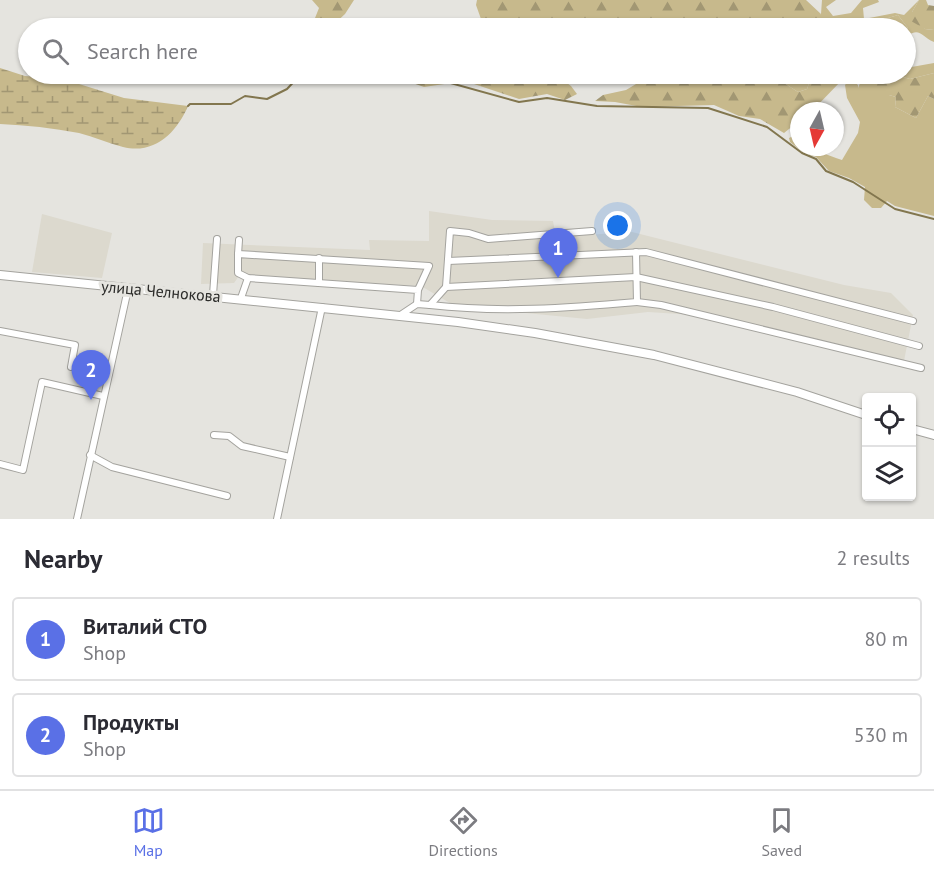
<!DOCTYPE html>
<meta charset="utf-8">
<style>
body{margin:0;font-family:"PT Sans",sans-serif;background:#f7f7f7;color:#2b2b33}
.controls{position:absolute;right:18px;bottom:18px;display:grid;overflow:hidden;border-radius:6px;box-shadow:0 2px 4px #0004}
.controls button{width:54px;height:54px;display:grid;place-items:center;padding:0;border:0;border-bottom:2px solid #e1e1e2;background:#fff;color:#2b2b33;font:30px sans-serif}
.compass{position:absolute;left:790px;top:102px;width:54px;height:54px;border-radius:50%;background:#fff;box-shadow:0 2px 4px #0004;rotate:188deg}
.you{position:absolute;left:618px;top:226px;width:21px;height:21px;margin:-15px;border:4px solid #fff;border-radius:50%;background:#1a73e8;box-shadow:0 0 0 9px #1a73e833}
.badge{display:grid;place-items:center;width:39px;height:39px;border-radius:50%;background:#5a70e6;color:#fff;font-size:20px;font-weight:700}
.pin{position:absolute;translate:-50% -50px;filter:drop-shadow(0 2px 3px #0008)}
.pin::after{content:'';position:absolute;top:32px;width:21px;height:18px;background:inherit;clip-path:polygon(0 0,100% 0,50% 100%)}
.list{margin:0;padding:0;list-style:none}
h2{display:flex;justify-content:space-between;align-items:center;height:78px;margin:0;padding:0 24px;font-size:26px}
h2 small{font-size:20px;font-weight:400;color:#7c7c81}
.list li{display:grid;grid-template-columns:39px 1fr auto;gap:18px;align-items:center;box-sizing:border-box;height:84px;margin:0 12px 12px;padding:0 12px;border:2px solid #e1e1e2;border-radius:6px}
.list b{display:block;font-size:22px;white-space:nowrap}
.list p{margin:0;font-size:20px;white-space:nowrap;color:#7c7c81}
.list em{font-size:20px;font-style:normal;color:#7c7c81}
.icon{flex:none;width:33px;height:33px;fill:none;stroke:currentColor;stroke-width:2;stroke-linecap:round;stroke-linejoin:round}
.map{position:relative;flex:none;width:934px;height:519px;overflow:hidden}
.search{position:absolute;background:#fff;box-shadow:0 2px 4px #0004;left:18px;right:18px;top:18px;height:66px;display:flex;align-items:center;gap:15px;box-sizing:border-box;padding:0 21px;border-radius:33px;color:#7c7c81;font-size:22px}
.sheet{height:270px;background:#fff}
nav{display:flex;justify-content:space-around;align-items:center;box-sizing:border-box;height:84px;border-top:2px solid #e1e1e2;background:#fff;font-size:16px;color:#7c7c81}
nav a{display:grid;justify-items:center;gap:3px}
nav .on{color:#5a70e6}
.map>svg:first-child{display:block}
</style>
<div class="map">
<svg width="934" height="519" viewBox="0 0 934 519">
<defs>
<pattern id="forest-firs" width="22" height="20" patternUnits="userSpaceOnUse" patternTransform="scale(1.5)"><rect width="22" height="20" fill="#c7b98c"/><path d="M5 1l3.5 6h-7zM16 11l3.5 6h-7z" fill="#a29773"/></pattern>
<pattern id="wetland-marsh" width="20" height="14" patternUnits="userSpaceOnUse" patternTransform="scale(1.5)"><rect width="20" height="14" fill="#c7b98c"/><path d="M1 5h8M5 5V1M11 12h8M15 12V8" fill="none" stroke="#a29773"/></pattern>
</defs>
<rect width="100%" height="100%" fill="#e5e4df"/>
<!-- built -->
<g fill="#dcd9ce">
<polygon points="429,211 492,220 553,221 556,237 632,232 844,285 891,293 913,315 903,366 710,316 648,312 587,319 455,306 421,286 239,276 234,283 201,284 203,243 370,250 369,240 429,241"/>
<polygon points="42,214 112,233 102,278 32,272"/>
</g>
<!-- green -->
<g fill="#c7b98c">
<path d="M822,0H836L826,7L833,16L851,13L862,0H878L879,2L863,8L864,19L895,13L904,15L919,0L912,12L925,29L934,30V42C920,36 921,27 906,36V31L908,28L898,15L855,28H788L821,14Z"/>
<path d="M934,63V73L910,79L899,76L890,81H874L889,95L896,97L895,107L916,118L928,96L934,99V216L895,206L887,201L881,208H872L864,200L865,187L849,178L829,171L816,157L804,153L790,142L789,138L793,136L799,140V147C813,147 828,156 842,160L858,133L860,122L847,98L845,85L850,79L858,85V88C864,69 889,74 906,74V68Z"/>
<polygon points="779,74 812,74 807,89 798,92 784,83"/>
</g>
<!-- forest -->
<g fill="url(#forest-firs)">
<polygon points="312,0 354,0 345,14 330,28 314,28 313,23 319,8"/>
<polygon points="477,0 806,0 821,14 810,28 793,26 788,28 525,28 519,21 496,21 481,19 476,5"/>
<polygon points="919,0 926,0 928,5 934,6 934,30 925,29 911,21 912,12"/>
<polygon points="898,15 908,28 906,31 906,28 855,28"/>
<polygon points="934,73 934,99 928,96 916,118 895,107 896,97 889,95 880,97 872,90 874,81 890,81 899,76 910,79"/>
<polygon points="387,74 555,74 571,86 577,94 565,100 547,94 519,99 465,81 424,87"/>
<polygon points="561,74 779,74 784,83 798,92 807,89 812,74 852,74 843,79 812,111 799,111 799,121 784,133 760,119 739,116 714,105 642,107 615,102 595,101 603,95 626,90 641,81 638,74 622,83 605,78 591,81 574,75"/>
</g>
<!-- wetland -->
<path fill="url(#wetland-marsh)" d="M0,68L25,76L63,79L124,98L188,106C177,132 155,155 123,147C108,143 94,137 79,133C53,128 26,125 0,124Z"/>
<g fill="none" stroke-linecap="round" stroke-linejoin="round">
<!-- stream -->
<g stroke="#82764e" stroke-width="2">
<polyline points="418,74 519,102 547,98 597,106 708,108 767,127 802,153 816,159 826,171 853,182 895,209 934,219"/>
<polyline points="188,106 190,104 231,104 245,96 267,99 287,89 301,74"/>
</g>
<defs>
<g id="minor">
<polyline points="238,254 239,240"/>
<polyline points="448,261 646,252 913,321"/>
<polyline points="319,283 319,258"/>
<polyline points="446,287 636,277 773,307 919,346"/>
<polyline points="213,295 217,239"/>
<polyline points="241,298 248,278"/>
<polyline points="637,302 661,305 921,368"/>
<polyline points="417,304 418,290 429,266 238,254 238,273 248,278 418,290"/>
<path d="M430,305C499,313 569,308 637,302L636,252"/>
<polyline points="399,316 417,304 430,305 446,287 450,231 469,233 488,239 592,231"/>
<polyline points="0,331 75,345 71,367"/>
<polyline points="214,435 229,436 242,446 290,457"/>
<polyline points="90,455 112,467 227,496"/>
<polyline points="0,464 23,470 42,382 103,396"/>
<polyline points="77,519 128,289"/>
<polyline points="277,519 322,307"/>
</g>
<g id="secondary">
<polyline points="0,275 458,322 535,333 654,355 797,392 866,415"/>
<polyline points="912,429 934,435"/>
</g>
</defs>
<!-- minor casing -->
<use href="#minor" stroke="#a4a39e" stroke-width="8"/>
<!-- secondary casing -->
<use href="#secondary" stroke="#a4a39e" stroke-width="10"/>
<!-- minor -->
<use href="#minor" stroke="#fff" stroke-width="6"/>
<!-- secondary -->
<use href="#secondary" stroke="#fff" stroke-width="8"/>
</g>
<g text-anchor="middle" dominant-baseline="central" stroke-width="6" stroke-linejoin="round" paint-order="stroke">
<!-- street labels -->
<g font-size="16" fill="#2c2c2a" stroke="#e5e4df">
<text transform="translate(161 291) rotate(5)">улица Челнокова</text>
</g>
</g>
</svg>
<div class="controls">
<button><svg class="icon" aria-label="locate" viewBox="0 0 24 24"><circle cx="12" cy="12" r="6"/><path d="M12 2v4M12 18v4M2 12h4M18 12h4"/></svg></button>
<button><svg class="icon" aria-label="layers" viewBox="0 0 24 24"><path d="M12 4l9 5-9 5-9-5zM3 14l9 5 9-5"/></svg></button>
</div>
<svg class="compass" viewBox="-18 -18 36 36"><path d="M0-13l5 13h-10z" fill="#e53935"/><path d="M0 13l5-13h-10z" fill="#7c7c81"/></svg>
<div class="you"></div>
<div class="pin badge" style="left:558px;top:278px">1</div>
<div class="pin badge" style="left:91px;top:400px">2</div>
<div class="search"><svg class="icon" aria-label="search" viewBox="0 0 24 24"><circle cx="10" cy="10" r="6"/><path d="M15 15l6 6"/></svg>Search here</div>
</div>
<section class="sheet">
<h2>Nearby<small>2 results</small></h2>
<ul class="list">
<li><span class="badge">1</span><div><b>Виталий СТО</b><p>Shop</p></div><em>80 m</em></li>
<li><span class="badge">2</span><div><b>Продукты</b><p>Shop</p></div><em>530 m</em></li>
</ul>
</section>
<nav>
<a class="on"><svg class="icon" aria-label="map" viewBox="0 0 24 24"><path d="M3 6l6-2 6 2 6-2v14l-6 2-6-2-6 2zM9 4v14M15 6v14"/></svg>Map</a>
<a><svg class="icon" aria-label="directions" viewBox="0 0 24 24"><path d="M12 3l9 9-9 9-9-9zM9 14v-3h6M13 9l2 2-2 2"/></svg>Directions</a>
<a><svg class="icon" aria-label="saved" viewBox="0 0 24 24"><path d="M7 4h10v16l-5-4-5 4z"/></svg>Saved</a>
</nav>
